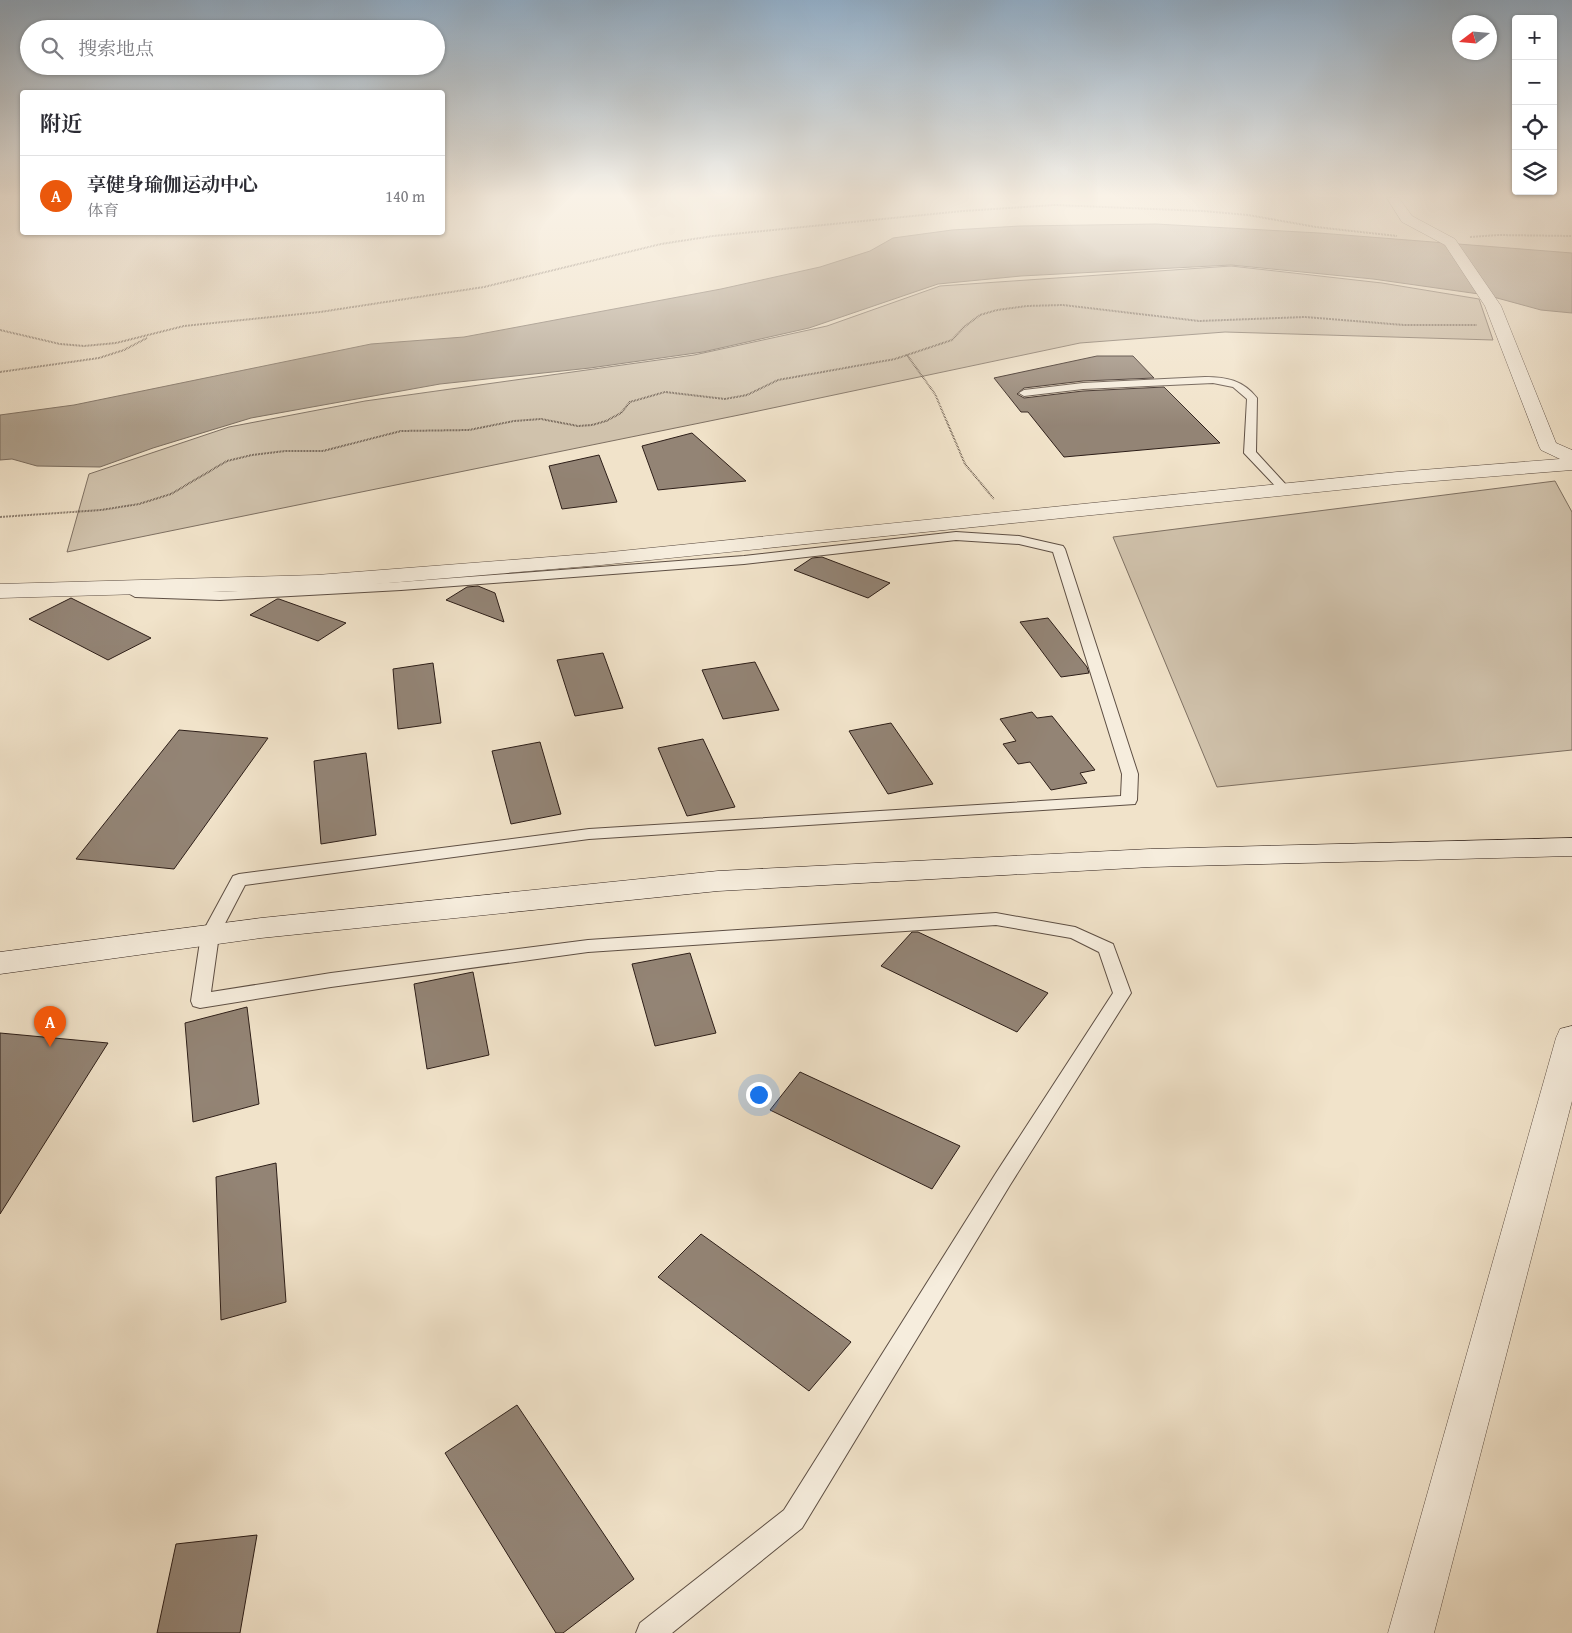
<!DOCTYPE html>
<html lang="zh">
<meta charset="utf-8">
<style>
body{margin:0;font-family:"Gentium Book Plus","Noto Serif SC",serif;background:#f2f2f3;color:#2b2b33}
.controls{position:absolute;right:15px;top:15px;display:grid;overflow:hidden;border-radius:5px;box-shadow:0 1px 4px #0004}
.controls button{width:45px;height:45px;display:grid;place-items:center;padding:0;border:0;border-bottom:1px solid #e1e1e2;background:#fff;color:#2b2b33;font:25px sans-serif}
.compass{position:absolute;left:1452px;top:15px;width:45px;height:45px;border-radius:50%;background:#fff;box-shadow:0 1px 4px #0004;rotate:254deg}
.you{position:absolute;left:758px;top:1094px;width:18px;height:18px;margin:-12px;border:4px solid #fff;border-radius:50%;background:#1a73e8;box-shadow:0 0 0 8px #1a73e833}
.badge{display:grid;place-items:center;width:32px;height:32px;border-radius:50%;background:#ea580c;color:#fff;font-size:16px;font-weight:700}
.pin{position:absolute;translate:-50% -41px;filter:drop-shadow(0 1px 2px #0008)}
.pin::after{content:'';position:absolute;top:26px;width:18px;height:15px;background:inherit;clip-path:polygon(0 0,100% 0,50% 100%)}
.list{margin:0;padding:0;list-style:none}
h2{display:flex;justify-content:space-between;align-items:center;height:65px;margin:0;padding:0 20px;font-size:21px}
h2 small{font-size:16px;font-weight:400;color:#7c7c81}
.list li{display:grid;grid-template-columns:32px 1fr auto;gap:15px;align-items:center;box-sizing:border-box;height:80px;padding:0 20px;border-top:1px solid #e1e1e2}
.list b{display:block;font-size:19px;white-space:nowrap}
.list p{margin:0;font-size:16px;white-space:nowrap;color:#7c7c81}
.list em{font-size:16px;font-style:normal;color:#7c7c81}
.icon{flex:none;width:28px;height:28px;fill:none;stroke:currentColor;stroke-width:2;stroke-linecap:round;stroke-linejoin:round}
.map{position:relative;flex:none;width:1572px;height:1633px;overflow:hidden}
.search{position:absolute;background:#fff;box-shadow:0 1px 4px #0004;left:20px;top:20px;width:425px;height:55px;display:flex;align-items:center;gap:12px;box-sizing:border-box;padding:0 18px;border-radius:28px;color:#7c7c81;font-size:19px}
.panel{position:absolute;background:#fff;box-shadow:0 1px 4px #0004;left:20px;top:90px;width:425px;height:145px;border-radius:5px}
.map>svg:first-child{display:block}
</style>
<div class="map">
<svg width="1572" height="1633" viewBox="0 0 1572 1633">
<rect width="100%" height="100%" fill="#f1e3ca"/>
<filter id="stains"><feTurbulence type="fractalNoise" baseFrequency=".004" numOctaves="4"/><feColorMatrix values="0 0 0 0 .2 0 0 0 0 .09 0 0 0 0 .02 0 0 0 .5 -.17"/></filter>
<radialGradient id="worn" r=".72"><stop offset=".6" stop-color="#630" stop-opacity="0"/><stop offset="1" stop-color="#630" stop-opacity=".3"/></radialGradient>
<!-- green -->
<g fill="#d0c2ac" stroke="#7e7062">
<polygon points="1231,266 1382,283 1479,299 1493,340 1225,332 1080,343 744,414 67,552 89,474 229,427 365,401 694,355 827,326 940,286"/>
<polygon points="1555,481 1572,512 1572,750 1217,787 1113,537"/>
</g>
<!-- water -->
<polygon fill="#aea08d" stroke="#7a6c5e" points="1156,224 1319,233 1572,253 1572,313 1541,310 1486,295 1373,279 1231,265 1021,276 938,284 809,328 703,352 590,368 440,384 251,418 153,448 100,467 37,466 12,459 0,460 0,415 74,405 371,344 464,337 721,289 820,267 870,251 893,238 952,230 1020,226"/>
<!-- building -->
<g fill="#938475" stroke="#2d1e18">
<polygon points="1097,356 1133,356 1154,378 1083,381 1024,388 1017,394 1024,398 1083,391 1164,387 1220,443 1064,457 1028,412 1021,412 994,378"/>
<polygon points="692,433 746,481 658,490 642,446"/>
<polygon points="599,455 617,502 562,509 549,466"/>
<polygon points="822,557 890,583 868,598 794,570 812,558"/>
<polygon points="478,586 495,593 504,622 446,600 467,587"/>
<polygon points="71,598 151,638 108,660 29,619"/>
<polygon points="277,599 279,599 346,623 318,641 250,615"/>
<polygon points="1048,618 1087,667 1089,673 1061,677 1020,622"/>
<polygon points="603,653 623,708 575,716 557,660"/>
<polygon points="755,662 779,710 723,719 702,670"/>
<polygon points="433,663 441,723 398,729 393,669"/>
<polygon points="1032,712 1037,718 1052,716 1095,770 1080,773 1087,783 1051,790 1030,762 1018,764 1003,744 1016,741 1000,719"/>
<polygon points="891,723 933,784 888,794 849,731"/>
<polygon points="179,730 268,738 174,869 76,859"/>
<polygon points="703,739 735,807 687,816 658,748"/>
<polygon points="540,742 561,814 511,824 492,751"/>
<polygon points="366,753 376,835 321,844 314,761"/>
<polygon points="912,932 918,932 1048,993 1017,1032 881,966"/>
<polygon points="690,953 716,1033 655,1046 632,964"/>
<polygon points="473,972 489,1055 427,1069 414,984"/>
<polygon points="247,1007 259,1104 193,1122 185,1023"/>
<polygon points="0,1033 108,1043 0,1214"/>
<polygon points="800,1072 960,1146 932,1189 770,1110"/>
<polygon points="276,1163 286,1302 221,1320 216,1177"/>
<polygon points="701,1234 851,1342 809,1391 658,1277"/>
<polygon points="517,1405 634,1579 563,1633 556,1633 445,1453"/>
<polygon points="257,1535 240,1633 157,1633 176,1544"/>
</g>
<g fill="none" stroke-linecap="round" stroke-linejoin="round">
<defs>
<g id="lane">
<path d="M1205,377C1226,377 1243,380 1257,398L1256,452L1289,488L1291,490L1289,492H1281L1244,453L1247,399L1233,387L1213,383L1083,389L1024,396L1019,393L1024,390L1083,383Z"/>
<polygon points="956,532 1019,536 1063,546 1065,549 1138,774 1137,800 1135,804 589,839 245,885 219,935 211,992 331,973 588,940 996,913 1075,927 1113,944 1131,993 1010,1185 802,1528 672,1633 636,1633 640,1623 784,1510 996,1173 1113,993 1099,952 1071,938 996,925 588,952 331,987 200,1008 193,1006 191,1001 201,935 233,876 239,874 589,829 1121,796 1122,774 1053,552 1019,544 956,540 744,564 401,590 220,600 135,597 128,593 135,589 220,592 401,582 744,556"/>
</g>
<g id="street">
<polygon points="1387,198 1399,198 1412,216 1455,239 1501,306 1556,443 1572,450 1572,470 1397,484 601,565 317,589 0,598 0,584 317,575 601,553 1397,472 1560,459 1541,450 1539,446 1485,306 1445,245 1402,222"/>
<polygon points="1572,1026 1572,1101 1434,1633 1388,1633 1556,1038 1560,1029"/>
</g>
<polygon id="secondary" points="1572,838 1572,856 1150,867 718,891 261,938 0,974 0,952 261,918 718,871 1150,849"/>
</defs>
<!-- lane casing -->
<use href="#lane" stroke="#5e4f44" stroke-width="2"/>
<!-- street casing -->
<use href="#street" stroke="#5e4f44" stroke-width="1"/>
<!-- secondary casing -->
<use href="#secondary" stroke="#2d1e18" stroke-width="1"/>
<!-- path -->
<g stroke="#2d1e18" stroke-width="2" stroke-dasharray="0.5 1" stroke-linecap="butt">
<polyline points="1470,237 1498,235 1572,236"/>
<polyline points="0,330 60,344 84,346 116,343 184,326 320,312 484,287 661,244 713,236 963,211 1055,205 1203,211 1248,215 1316,227 1397,236"/>
<polyline points="907,355 935,394 965,464 994,499"/>
<polyline points="0,372 99,358 124,350 147,338"/>
<polyline points="0,517 101,510 139,504 171,494 227,461 252,455 285,451 323,451 401,431 469,430 514,421 541,419 578,426 592,425 606,421 621,413 630,402 665,392 725,399 747,395 778,380 895,359 952,340 964,327 980,315 997,310 1027,306 1063,305 1199,321 1305,317 1404,325 1477,325"/>
</g>
<!-- lane -->
<use href="#lane" fill="#f6eddd" fill-rule="evenodd"/>
<!-- street -->
<use href="#street" fill="#f6eddd" fill-rule="evenodd"/>
<!-- secondary -->
<use href="#secondary" fill="#f6eddd" fill-rule="evenodd"/>
</g>
<!-- sky -->
<linearGradient id="sky" x2="0" y2="1"><stop stop-color="#91acc4"/><stop offset="0.46" stop-color="#f9f2e7"/><stop offset="1" stop-color="#f9f2e7" stop-opacity="0"/></linearGradient>
<rect width="1572" height="426" fill="url(#sky)"/>
<rect width="100%" height="100%" filter="url(#stains)"/>
<rect width="100%" height="100%" fill="url(#worn)"/>
</svg>
<div class="controls">
<button>+</button>
<button>−</button>
<button><svg class="icon" aria-label="locate" viewBox="0 0 24 24"><circle cx="12" cy="12" r="6"/><path d="M12 2v4M12 18v4M2 12h4M18 12h4"/></svg></button>
<button><svg class="icon" aria-label="layers" viewBox="0 0 24 24"><path d="M12 4l9 5-9 5-9-5zM3 14l9 5 9-5"/></svg></button>
</div>
<svg class="compass" viewBox="-18 -18 36 36"><path d="M0-13l5 13h-10z" fill="#e53935"/><path d="M0 13l5-13h-10z" fill="#7c7c81"/></svg>
<div class="you"></div>
<div class="pin badge" style="left:50px;top:1047px">A</div>
<div class="search"><svg class="icon" aria-label="search" viewBox="0 0 24 24"><circle cx="10" cy="10" r="6"/><path d="M15 15l6 6"/></svg>搜索地点</div>
<section class="panel">
<h2>附近<small></small></h2>
<ul class="list">
<li><span class="badge">A</span><div><b>享健身瑜伽运动中心</b><p>体育</p></div><em>140 m</em></li>
</ul>
</section>
</div>
